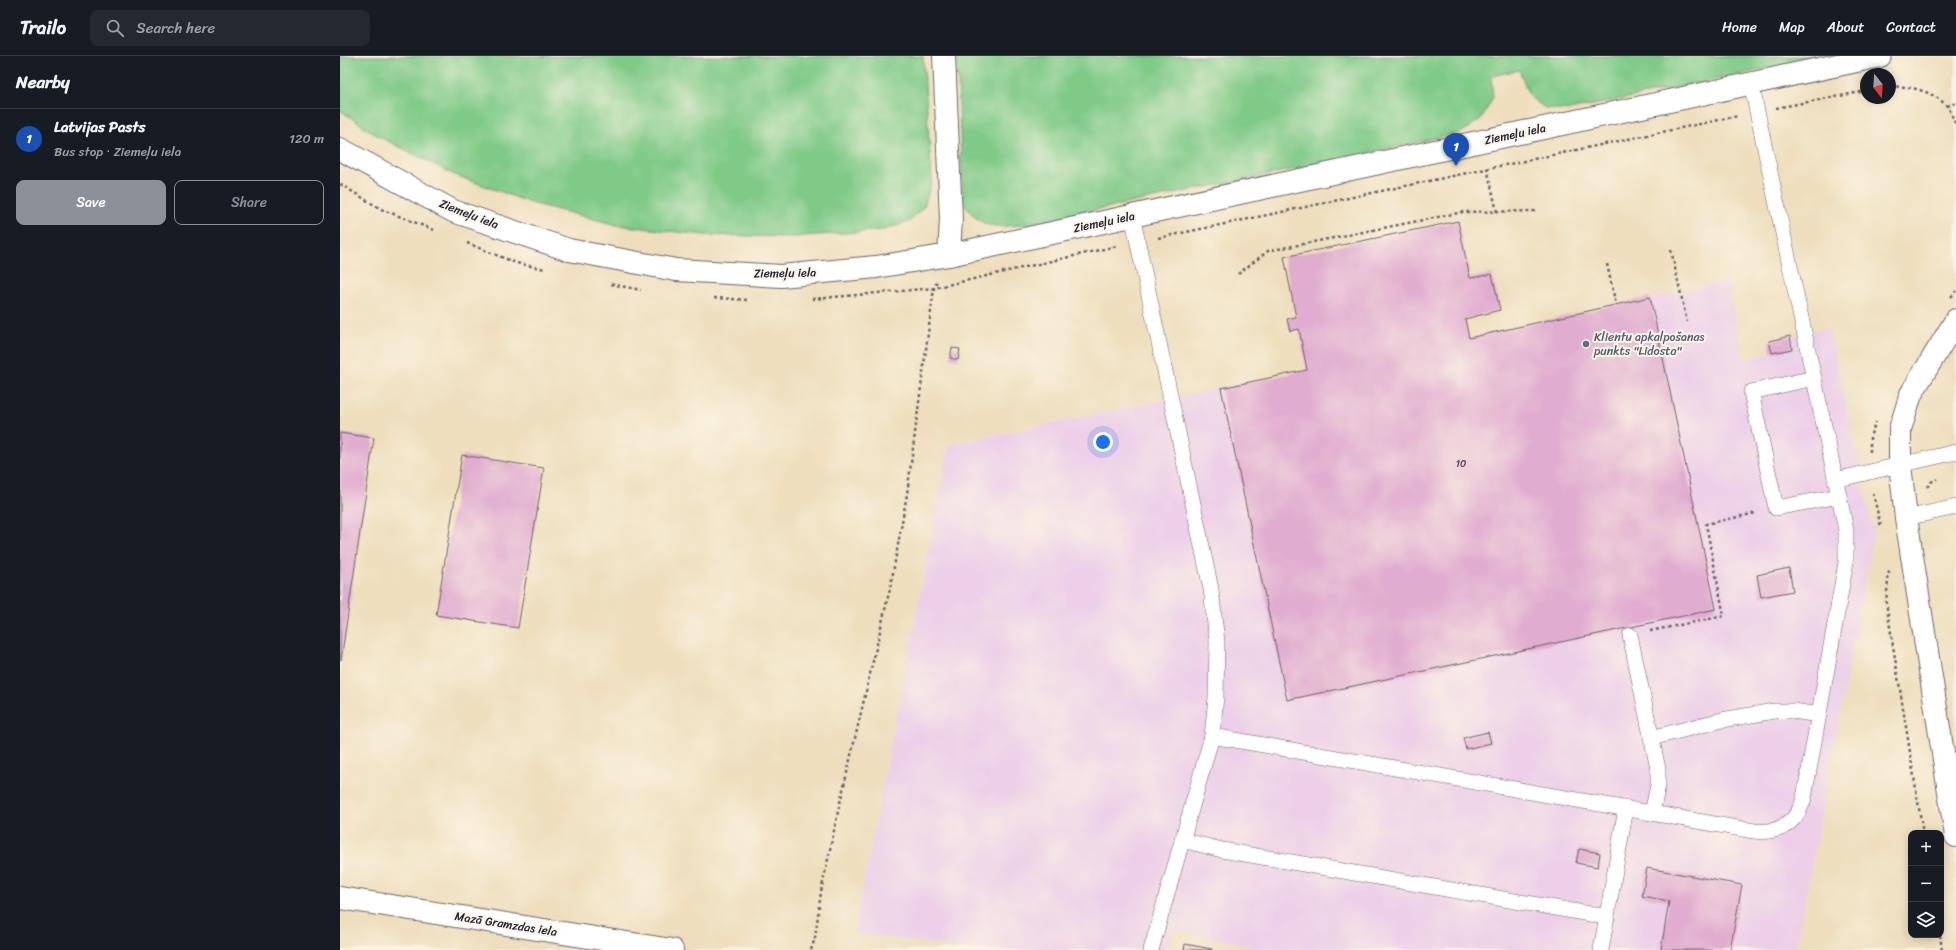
<!DOCTYPE html>
<meta charset="utf-8">
<style>
body{margin:0;font-family:Sriracha,sans-serif;background:#242831;color:#f1f3f6}
.controls{position:absolute;right:12px;bottom:12px;display:grid;overflow:hidden;border-radius:8px;box-shadow:0 2px 10px #0003}
.controls button{width:36px;height:36px;display:grid;place-items:center;padding:0;border:0;border-bottom:1px solid #363941;background:#171b24;color:#f1f3f6;font:20px sans-serif}
.compass{position:absolute;left:1520px;top:12px;width:36px;height:36px;border-radius:50%;background:#171b24;box-shadow:0 2px 10px #0003;rotate:163deg}
.you{position:absolute;left:763px;top:386px;width:14px;height:14px;margin:-10px;border:3px solid #fff;border-radius:50%;background:#1a73e8;box-shadow:0 0 0 6px #1a73e833}
.badge{display:grid;place-items:center;width:26px;height:26px;border-radius:50%;background:#8c9099;color:#fff;font-size:13px;font-weight:700}
.pin{position:absolute;translate:-50% -33px;filter:drop-shadow(0 1px 2px #0008)}
.pin::after{content:'';position:absolute;top:21px;width:14px;height:12px;background:inherit;clip-path:polygon(0 0,100% 0,50% 100%)}
.list{margin:0;padding:0;list-style:none}
h2{display:flex;justify-content:space-between;align-items:center;height:52px;margin:0;padding:0 16px;font-size:17px}
h2 small{font-size:13px;font-weight:400;color:#9ea1a6}
.list li{display:grid;grid-template-columns:26px 1fr auto;gap:12px;align-items:center;box-sizing:border-box;height:60px;padding:0 16px;border-top:1px solid #363941}
.list b{display:block;font-size:15px;white-space:nowrap}
.list p{margin:0;font-size:13px;white-space:nowrap;color:#9ea1a6}
.list em{font-size:13px;font-style:normal;color:#9ea1a6}
.actions{display:flex;gap:8px;padding:12px 16px}
.actions a{flex:1;padding:9px 0;border:1px solid #8c9099;border-radius:8px;text-align:center;font-size:14px;color:#8c9099}
.actions .main{background:#8c9099;color:#fff}
.icon{flex:none;width:22px;height:22px;fill:none;stroke:currentColor;stroke-width:2;stroke-linecap:round;stroke-linejoin:round}
.map{position:relative;flex:none;width:1616px;height:894px;overflow:hidden}
header{display:flex;align-items:center;gap:24px;box-sizing:border-box;height:56px;padding:0 20px;background:#171b24;border-bottom:1px solid #363941}
header strong{font-size:19px}
nav{display:flex;gap:22px;margin-inline-start:auto;font-size:14px}
.search{width:280px;height:36px;background:#242831;display:flex;align-items:center;gap:10px;box-sizing:border-box;padding:0 14px;border-radius:8px;color:#9ea1a6;font-size:15px}
main{display:flex}
aside{flex:1;background:#171b24}
.map>svg:first-child{display:block}
</style>
<header>
<strong>Trailo</strong>
<div class="search"><svg class="icon" aria-label="search" viewBox="0 0 24 24"><circle cx="10" cy="10" r="6"/><path d="M15 15l6 6"/></svg>Search here</div>
<nav><a>Home</a><a>Map</a><a>About</a><a>Contact</a></nav>
</header>
<main>
<aside>
<h2>Nearby<small></small></h2>
<ul class="list">
<li><span class="badge" style="background:#1a4fb4">1</span><div><b>Latvijas Pasts</b><p>Bus stop · Ziemeļu iela</p></div><em>120 m</em></li>
</ul>
<div class="actions"><a class="main">Save</a><a>Share</a></div>
</aside>
<div class="map">
<svg width="1616" height="894" viewBox="0 0 1616 894">
<rect width="100%" height="100%" fill="#fcf5e5"/>
<filter id="ink" filterUnits="userSpaceOnUse"><feTurbulence type="fractalNoise" baseFrequency=".025" numOctaves="2"/><feDisplacementMap in="SourceGraphic" scale="8" xChannelSelector="R" yChannelSelector="G"/><feConvolveMatrix kernelMatrix="1 2 1 2 8 2 1 2 1" color-interpolation-filters="sRGB"/></filter>
<filter id="wash" filterUnits="userSpaceOnUse"><feTurbulence type="fractalNoise" baseFrequency=".012" numOctaves="4" result="noise"/><feDisplacementMap in="SourceGraphic" scale="16" xChannelSelector="R" yChannelSelector="G"/><feGaussianBlur stdDeviation="0.9" result="paint"/><feColorMatrix in="noise" values="0 0 0 0 0 0 0 0 0 0 0 0 0 0 0 0 0 1.4 0 .05"/><feComposite in="paint" operator="in"/></filter>
<g filter="url(#wash)">
<rect width="100%" height="100%" fill="#eedebd"/>
<!-- built -->
<polygon fill="#edd0e8" points="1118,165 1130,222 1152,218 1160,254 1125,263 1130,282 1387,225 1404,304 1431,297 1429,285 1489,272 1534,477 1456,894 921,894 921,892 833,873 827,894 639,894 514,877 609,389 967,314 959,273 950,275 947,263 956,261 944,201"/>
<!-- green -->
<g fill="#80ca88" stroke="#517662">
<polygon points="0,0 583,0 592,125 584,150 570,165 544,174 451,181 364,179 277,169 191,147 115,119 38,80 0,54"/>
<path d="M617,0H1489L1229,54L1205,52L1190,41L1179,14L1151,20L1153,41L1142,62L1122,76L1000,104L681,169C649,171 643,173 623,147Z"/>
</g>
<g id="blocks">
<!-- building -->
<g fill="#e0accf">
<polygon points="1118,165 1130,222 1152,218 1160,254 1125,263 1129,282 1310,241 1376,553 947,644 881,332 967,314 959,273 950,275 947,263 956,261 944,201"/>
<polygon points="1450,280 1452,293 1432,297 1429,285"/>
<polygon points="612,292 620,293 618,304 610,302"/>
<polygon points="0,377 34,382 1,604 0,604"/>
<polygon points="122,399 204,412 178,572 96,559"/>
<polygon points="1449,512 1453,535 1421,541 1417,519"/>
<polygon points="1148,676 1151,687 1126,693 1123,682"/>
<polygon points="1239,793 1260,797 1258,811 1236,807"/>
<polygon points="1307,812 1402,829 1390,894 1321,894 1329,845 1302,840"/>
<polygon points="845,888 872,893 872,894 844,894"/>
</g>
</g>
</g>
<g filter="url(#ink)">
<use href="#blocks" fill-opacity="0" stroke="#696468" stroke-width="1"/>
<g fill="none" stroke-linecap="round" stroke-linejoin="round">
<defs>
<g id="service">
<polyline points="792,159 871,533 877,586 876,641 872,680 811,894"/>
<polyline points="1474,322 1411,336 1436,452 1499,440"/>
<polyline points="1495,424 1616,396"/>
<polyline points="1566,462 1616,451"/>
<polyline points="1290,579 1318,713 1318,729 1312,757"/>
<path d="M872,680L1414,775C1440,778 1457,767 1464,742L1506,506V474L1499,440L1411,27"/>
<polyline points="1311,682 1382,664 1434,655 1453,655 1479,659"/>
<polyline points="842,784 882,794 1267,861"/>
<polyline points="1261,894 1286,752"/>
</g>
<g id="minor">
<polyline points="604,0 611,163 609,199"/>
<polyline points="1616,264 1571,338 1560,373 1560,408 1566,462 1616,780"/>
<polyline points="0,842 332,894"/>
</g>
<polyline id="tertiary" points="0,93 113,155 229,194 336,214 441,220 536,211 609,199 1540,0"/>
</defs>
<!-- service casing -->
<use href="#service" stroke="#696468" stroke-width="16"/>
<!-- minor casing -->
<use href="#minor" stroke="#696468" stroke-width="24"/>
<!-- tertiary casing -->
<use href="#tertiary" stroke="#696468" stroke-width="24"/>
<!-- path -->
<g stroke="#696468" stroke-width="2.5" stroke-dasharray="3 3" stroke-linecap="butt">
<path d="M1550,31C1569,29 1592,35 1606,49C1611,54 1613,63 1616,69"/>
<polyline points="1607,50 1616,47"/>
<polyline points="1436,52 1526,35"/>
<polyline points="1147,112 1157,156"/>
<polyline points="0,128 41,153 94,174"/>
<polyline points="818,182 1398,60"/>
<polyline points="127,187 176,207 205,213"/>
<polyline points="1331,194 1347,266"/>
<polyline points="1267,208 1276,249"/>
<polyline points="898,218 928,195 1123,156 1196,155"/>
<polyline points="271,228 301,234"/>
<polyline points="1611,241 1616,235"/>
<polyline points="374,242 409,244"/>
<polyline points="472,243 594,232 777,190"/>
<polyline points="1530,396 1530,380 1536,366"/>
<polyline points="1587,431 1591,426 1597,423"/>
<polyline points="1533,437 1541,471"/>
<polyline points="1549,515 1546,546 1583,777"/>
<polyline points="1310,575 1384,560 1366,468 1416,457"/>
<polyline points="1600,879 1602,894"/>
<polyline points="471,894 475,882 481,836 499,751 551,528 567,438 594,232 597,225"/>
</g>
<!-- service -->
<use href="#service" stroke="#fff" stroke-width="15"/>
<!-- minor -->
<use href="#minor" stroke="#fff" stroke-width="22"/>
<!-- tertiary -->
<use href="#tertiary" stroke="#fff" stroke-width="22"/>
</g>
</g>
<!-- markers -->
<circle fill="#5c6f8a" stroke="#fcf5e5" stroke-width="1.5" cx="1246" cy="288" r="4"/>
<g text-anchor="middle" dominant-baseline="central" stroke-width="4" stroke-linejoin="round" paint-order="stroke">
<!-- number labels -->
<g font-size="10" fill="#524460">
<text x="1121" y="408">10</text>
</g>
<!-- street labels -->
<g font-size="12" fill="#22223b" stroke="#fcf5e5">
<text transform="translate(1175 78) rotate(-12)">Ziemeļu iela</text>
<text transform="translate(129 158) rotate(21)">Ziemeļu iela</text>
<text transform="translate(764 166) rotate(-12)">Ziemeļu iela</text>
<text transform="translate(445 217) rotate(-1)">Ziemeļu iela</text>
<text transform="translate(166 868) rotate(9)">Mazā Gramzdas iela</text>
</g>
<!-- service labels -->
<g font-size="12" fill="#4e5e75" stroke="#fcf5e5" text-anchor="start">
<text x="1254" y="281">Klientu apkalpošanas<tspan x="1254" dy="14">punkts "Lidosta"</tspan></text>
</g>
</g>
</svg>
<div class="controls">
<button>+</button>
<button>−</button>
<button><svg class="icon" aria-label="layers" viewBox="0 0 24 24"><path d="M12 4l9 5-9 5-9-5zM3 14l9 5 9-5"/></svg></button>
</div>
<svg class="compass" viewBox="-18 -18 36 36"><path d="M0-13l5 13h-10z" fill="#e53935"/><path d="M0 13l5-13h-10z" fill="#9ea1a6"/></svg>
<div class="you"></div>
<div class="pin badge" style="left:1116px;top:110px;background:#1a4fb4">1</div>
</div>
</main>
